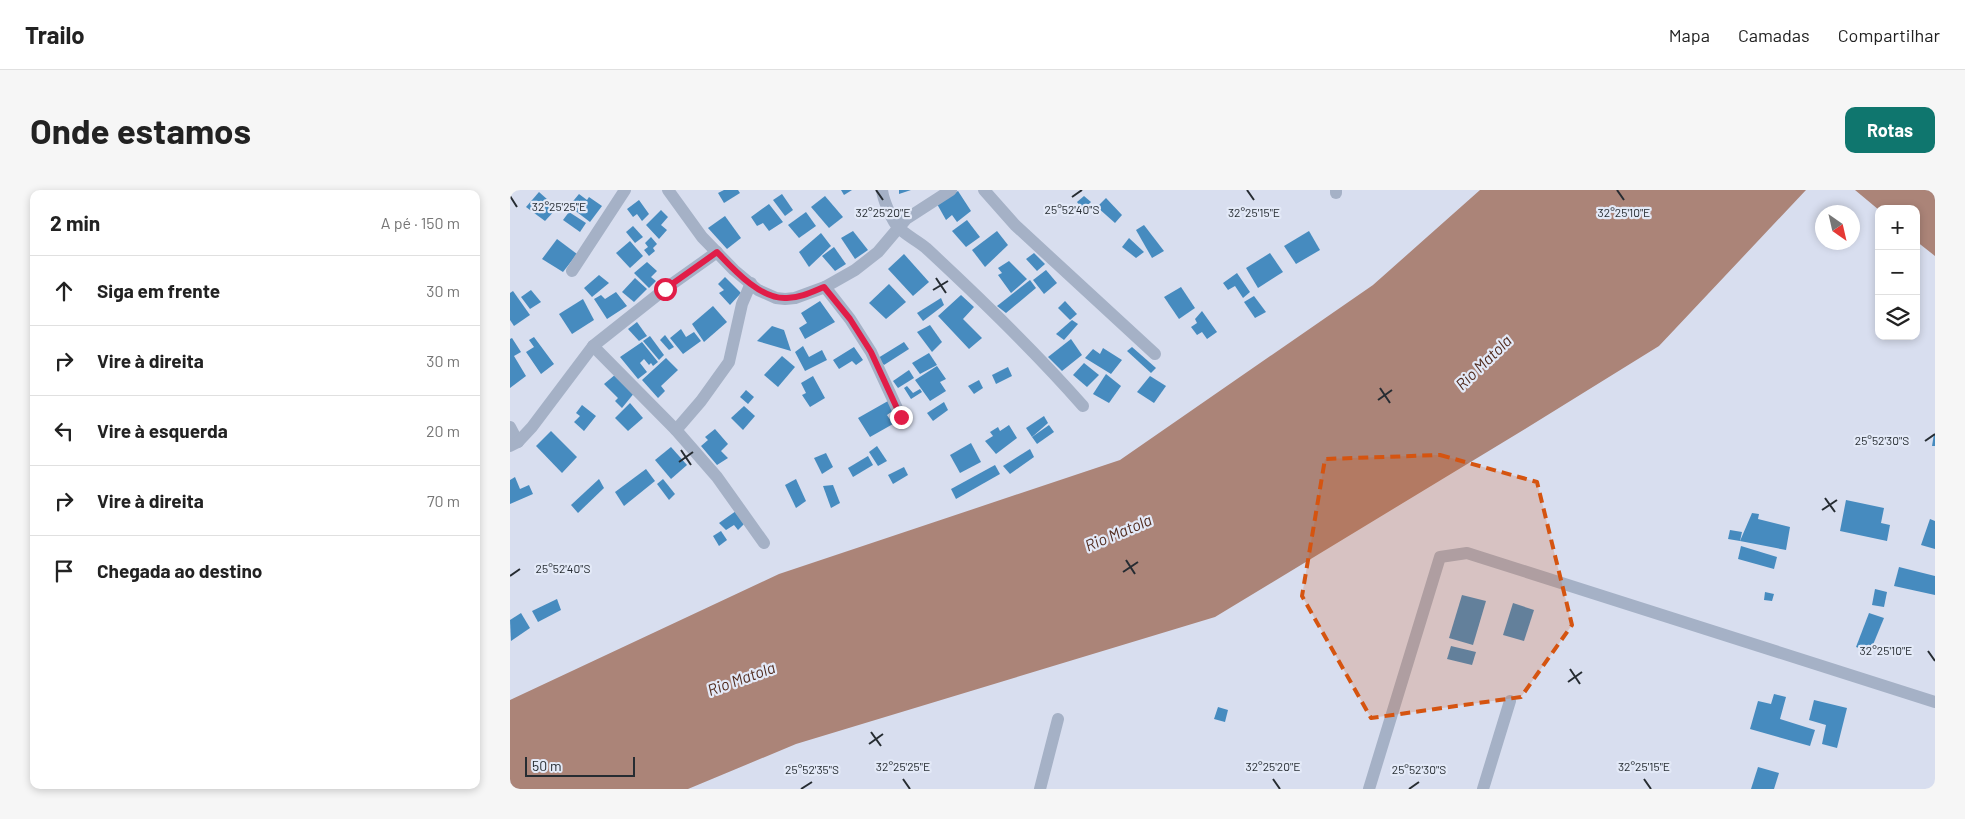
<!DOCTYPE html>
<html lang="pt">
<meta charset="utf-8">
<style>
body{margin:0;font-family:Barlow,sans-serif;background:#f6f6f6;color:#222}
.controls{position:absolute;right:15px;top:15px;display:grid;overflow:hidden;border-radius:10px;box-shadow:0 2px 8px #0003}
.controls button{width:45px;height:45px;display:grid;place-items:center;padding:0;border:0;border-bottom:1px solid #e0e0e0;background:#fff;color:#222;font:25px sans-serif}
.compass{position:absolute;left:1305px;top:15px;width:45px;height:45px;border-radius:50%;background:#fff;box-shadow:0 2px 8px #0003;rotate:146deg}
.scale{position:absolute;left:15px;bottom:12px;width:110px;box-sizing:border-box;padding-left:5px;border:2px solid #262c32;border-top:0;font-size:14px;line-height:18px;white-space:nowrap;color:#262c32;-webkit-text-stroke:4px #e3e9f7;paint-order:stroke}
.stop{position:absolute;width:15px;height:15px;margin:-11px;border:4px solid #e11d48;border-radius:50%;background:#fff}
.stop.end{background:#e11d48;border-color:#fff;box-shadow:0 1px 5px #0008}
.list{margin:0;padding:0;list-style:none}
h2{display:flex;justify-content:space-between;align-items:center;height:65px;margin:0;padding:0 20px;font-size:21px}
h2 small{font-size:16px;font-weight:400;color:#767676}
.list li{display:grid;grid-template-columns:32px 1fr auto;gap:15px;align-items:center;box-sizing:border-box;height:70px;padding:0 20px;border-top:1px solid #e0e0e0}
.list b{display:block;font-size:19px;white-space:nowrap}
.list em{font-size:16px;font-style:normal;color:#767676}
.icon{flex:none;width:28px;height:28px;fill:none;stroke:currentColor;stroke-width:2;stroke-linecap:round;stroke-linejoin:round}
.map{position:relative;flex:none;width:1425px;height:599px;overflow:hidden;border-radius:10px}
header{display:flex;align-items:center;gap:30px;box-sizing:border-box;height:70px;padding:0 25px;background:#fff;border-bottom:1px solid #e0e0e0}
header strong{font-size:24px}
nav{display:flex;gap:28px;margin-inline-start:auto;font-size:18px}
.intro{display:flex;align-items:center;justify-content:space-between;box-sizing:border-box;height:120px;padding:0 30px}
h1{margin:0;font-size:35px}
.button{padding:12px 22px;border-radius:10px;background:#0f766e;color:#fff;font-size:18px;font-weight:700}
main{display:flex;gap:30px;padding:0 30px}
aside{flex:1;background:#fff;border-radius:10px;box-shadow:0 2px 8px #0003}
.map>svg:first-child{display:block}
</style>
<header>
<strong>Trailo</strong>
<nav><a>Mapa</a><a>Camadas</a><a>Compartilhar</a></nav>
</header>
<div class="intro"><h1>Onde estamos</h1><a class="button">Rotas</a></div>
<main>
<aside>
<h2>2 min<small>A pé · 150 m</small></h2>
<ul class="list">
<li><svg class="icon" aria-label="ahead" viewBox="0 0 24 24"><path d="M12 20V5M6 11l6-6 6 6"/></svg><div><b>Siga em frente</b></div><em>30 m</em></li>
<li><svg class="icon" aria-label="right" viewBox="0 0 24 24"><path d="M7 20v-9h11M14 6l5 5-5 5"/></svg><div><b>Vire à direita</b></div><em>30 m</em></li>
<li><svg class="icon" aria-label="left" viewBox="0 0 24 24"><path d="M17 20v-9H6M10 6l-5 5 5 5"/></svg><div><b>Vire à esquerda</b></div><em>20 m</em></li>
<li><svg class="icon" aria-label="right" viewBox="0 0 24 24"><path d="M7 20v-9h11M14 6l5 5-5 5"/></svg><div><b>Vire à direita</b></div><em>70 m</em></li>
<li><svg class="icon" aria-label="arrive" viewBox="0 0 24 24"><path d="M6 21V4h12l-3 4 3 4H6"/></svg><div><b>Chegada ao destino</b></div></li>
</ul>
</aside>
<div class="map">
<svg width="1425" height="599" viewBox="0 0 1425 599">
<rect width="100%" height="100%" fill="#d8deef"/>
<!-- water -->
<g fill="#ab8478">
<polygon points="970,0 1296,0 1149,156 1015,239 705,427 286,554 178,599 0,599 0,510 269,384 610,270 863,95"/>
<polygon points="1345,0 1425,0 1425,66 1406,51 1406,19 1369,20"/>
</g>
<!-- building -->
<g fill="#468bbf">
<polygon points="214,0 228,0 230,3 214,13 208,3"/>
<polygon points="331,0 342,0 334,5"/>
<polygon points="389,0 401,0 389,4"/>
<polygon points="448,1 461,21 447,32 442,25 436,30 427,14"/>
<polygon points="29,2 47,18 35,31 16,17"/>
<polygon points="69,4 77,10 79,7 92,16 80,32 59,16"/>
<polygon points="272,4 283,20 275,26 263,10"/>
<polygon points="315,6 333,27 319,38 301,17"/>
<polygon points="574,6 581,12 573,20 567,12"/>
<polygon points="596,8 612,25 605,33 587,17"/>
<polygon points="129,10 139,24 132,31 127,24 123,27 117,19"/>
<polygon points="259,14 273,32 259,41 253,33 247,36 241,27"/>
<polygon points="151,20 158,27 151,35 157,40 149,49 136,35"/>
<polygon points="59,22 76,33 70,42 53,30"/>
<polygon points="296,22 306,36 289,48 278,35"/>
<polygon points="215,26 231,48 217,59 198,38"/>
<polygon points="457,30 470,47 456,57 442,41"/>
<polygon points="634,35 654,61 642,68 626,40"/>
<polygon points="123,36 133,47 125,53 116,42"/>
<polygon points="343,41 358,60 345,69 331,48"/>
<polygon points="487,41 498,55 475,77 462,60"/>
<polygon points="799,41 810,60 786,74 774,56"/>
<polygon points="311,43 321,56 299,77 289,62"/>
<polygon points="141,47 147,54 143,58 145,61 139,66 134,60 138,57 135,53"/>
<polygon points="619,48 634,62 626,68 612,57"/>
<polygon points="47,49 67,64 53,82 32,69"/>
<polygon points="120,51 133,66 120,78 106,63"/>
<polygon points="324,57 336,74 325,81 312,66"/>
<polygon points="524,63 535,74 527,81 516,69"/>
<polygon points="760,63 773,82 748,98 736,78"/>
<polygon points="394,64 419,92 403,106 378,79"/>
<polygon points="499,71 517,89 501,103 488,85 492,83 488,78"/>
<polygon points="137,72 147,81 141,87 146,91 139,98 124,83"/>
<polygon points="536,80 547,93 534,104 523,90"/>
<polygon points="727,83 740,102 733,108 725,96 718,100 713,93"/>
<polygon points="89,85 99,93 82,107 74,98"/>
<polygon points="215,87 231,103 220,115 209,103 214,100 208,94"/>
<polygon points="125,88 137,99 124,112 112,102"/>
<polygon points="520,90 526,98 496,123 487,116"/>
<polygon points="379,94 396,112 376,129 359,113"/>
<polygon points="671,97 685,118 669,129 654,107"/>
<polygon points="21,100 31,112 20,119 11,107"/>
<polygon points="3,101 20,125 4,136 0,130 0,103"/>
<polygon points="106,102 117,116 97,129 84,109 91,105 95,109"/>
<polygon points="451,105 464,117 453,129 472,148 459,159 428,126"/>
<polygon points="744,106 756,122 745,128 734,112"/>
<polygon points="431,108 434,115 413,131 407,123"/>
<polygon points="73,109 84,130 62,144 49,124"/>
<polygon points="310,111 325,132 295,149 289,138 297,133 291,123"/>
<polygon points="555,111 567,124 560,130 548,118"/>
<polygon points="203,116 217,132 194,152 182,134"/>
<polygon points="692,121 707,142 697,149 692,142 687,145 681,137 687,133 685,129"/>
<polygon points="562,130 568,134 554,150 546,144"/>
<polygon points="127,132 137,146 129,151 118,139"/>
<polygon points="420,135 432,152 422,162 407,142"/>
<polygon points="262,136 274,140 281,161 247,151"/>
<polygon points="171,139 176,147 184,142 191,151 173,164 160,148"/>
<polygon points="155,145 164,157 159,160 150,150"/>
<polygon points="140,146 154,165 149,170 133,151"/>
<polygon points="24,147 44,174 31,184 16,162 24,157 19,150"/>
<polygon points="2,148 11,162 4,166 16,186 0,198 0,149"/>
<polygon points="561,149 572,165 552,181 538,167"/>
<polygon points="132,152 148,172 143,176 141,173 139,175 134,169 130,173 137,182 128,189 110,167"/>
<polygon points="394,152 399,159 374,175 368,168"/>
<polygon points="293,156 299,167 312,160 317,170 295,181 285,162"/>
<polygon points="344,157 353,170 346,175 342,171 329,179 323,170"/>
<polygon points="622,157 646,178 641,183 617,161"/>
<polygon points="593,158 612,170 601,184 575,168 583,159 590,164"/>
<polygon points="419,163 427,175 410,184 402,173"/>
<polygon points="272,166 285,177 268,197 254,185"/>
<polygon points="156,168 168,180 151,196 155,201 148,208 132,190"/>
<polygon points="574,173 589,185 577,197 563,185"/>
<polygon points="427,176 436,189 430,192 436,201 420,211 405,190"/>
<polygon points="498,177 502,186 486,194 482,185"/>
<polygon points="399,180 404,188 388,198 383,191"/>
<polygon points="106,184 125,202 112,218 105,211 108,208 94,194"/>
<polygon points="596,184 611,196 599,213 583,204"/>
<polygon points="303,186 315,208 300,217 292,205 296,203 291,193"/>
<polygon points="640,186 656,196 644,213 627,202"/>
<polygon points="469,190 473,198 464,204 458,196"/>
<polygon points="397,196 403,203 410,199 412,202 401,209 394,198"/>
<polygon points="236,200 244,207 238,214 230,207"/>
<polygon points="378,211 384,220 377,225 383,234 360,247 348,228"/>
<polygon points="434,212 438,220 423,231 417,223"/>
<polygon points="120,213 133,228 118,241 105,228"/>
<polygon points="72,215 86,226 74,241 64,232 70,226 66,223"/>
<polygon points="234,216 245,226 233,240 221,228"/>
<polygon points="534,226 538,233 522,247 516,238"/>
<polygon points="499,235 507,248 486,264 475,251 483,246 480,242 488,237 490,241"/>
<polygon points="539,235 544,242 527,254 522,247"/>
<polygon points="205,239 218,254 211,261 218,268 207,275 191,256 198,250 195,247"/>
<polygon points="41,241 67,267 52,283 26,256"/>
<polygon points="1424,244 1425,244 1425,256 1422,256"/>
<polygon points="461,253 471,272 450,283 440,265"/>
<polygon points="367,256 377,271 368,276 359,262"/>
<polygon points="161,257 177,275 161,289 145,270"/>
<polygon points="520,259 524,267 500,284 493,276"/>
<polygon points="316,263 323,277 312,284 304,268"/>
<polygon points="358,266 363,275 343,287 338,278"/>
<polygon points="485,275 490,284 446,309 441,299"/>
<polygon points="394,277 398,285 383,294 378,285"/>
<polygon points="136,279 145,291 114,316 105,302"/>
<polygon points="5,287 10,299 19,295 23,304 0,314 0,290"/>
<polygon points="89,289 94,298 68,323 61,315"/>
<polygon points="153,289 165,304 159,310 147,294"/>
<polygon points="286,289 296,311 286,318 275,295"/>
<polygon points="323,295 330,313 321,318 313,296"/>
<polygon points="1336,310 1374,318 1371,333 1380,335 1377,351 1330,341"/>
<polygon points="226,321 234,334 228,340 224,335 216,340 209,333"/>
<polygon points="1242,323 1249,324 1248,329 1280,337 1276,360 1230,351"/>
<polygon points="1420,329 1425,331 1425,359 1411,355"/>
<polygon points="1220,340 1232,342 1230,351 1218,349"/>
<polygon points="211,341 217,350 209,356 203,346"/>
<polygon points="1231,356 1267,367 1264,379 1228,369"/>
<polygon points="1389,377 1425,386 1425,405 1384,396"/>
<polygon points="1365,399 1377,402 1374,417 1362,415"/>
<polygon points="1255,402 1264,404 1262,411 1254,410"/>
<polygon points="952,405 976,411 963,455 939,448"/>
<polygon points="47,409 51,420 28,432 22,421"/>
<polygon points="1003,413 1024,420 1014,451 993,445"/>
<polygon points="11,423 20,438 1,451 0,430"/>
<polygon points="1359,423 1374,428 1360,462 1346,457"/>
<polygon points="941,456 966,462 962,475 937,469"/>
<polygon points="1264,504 1276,507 1270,529 1305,540 1300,556 1240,539 1248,511 1261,514"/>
<polygon points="1304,510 1337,518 1327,558 1312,554 1316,535 1299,530"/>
<polygon points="708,517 718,520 715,532 704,529"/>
<polygon points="1248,577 1269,583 1264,599 1241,599"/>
</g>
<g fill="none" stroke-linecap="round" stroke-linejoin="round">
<!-- street -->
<g stroke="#a5b1c6" stroke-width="12">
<polyline points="158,0 192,47 224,80 248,100 266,108 275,109 285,108 315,97 345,80 368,62 396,29 441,0"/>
<path d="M372,0C373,9 382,32 389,38C397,46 408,51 416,58C471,109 524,160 573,216"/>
<polyline points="474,0 505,35 645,164"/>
<polyline points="826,0 826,3"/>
<polyline points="62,81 115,0"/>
<polyline points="315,97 340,129 361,162 391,227"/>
<polyline points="83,156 166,240 207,287 254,353"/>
<polyline points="0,237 8,252"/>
<polyline points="166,240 191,211 219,172 232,114 241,93"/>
<polyline points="0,256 8,252 22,237 83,156 155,99 207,62"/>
<polyline points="530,599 548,529"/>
<polyline points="859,599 930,367 957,363 1425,512"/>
<polyline points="973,599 1000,511"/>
</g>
</g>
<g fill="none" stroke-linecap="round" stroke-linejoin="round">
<!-- route -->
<path stroke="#e11d48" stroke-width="6" d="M155,99L207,62C224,80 251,110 277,108C290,108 302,102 314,97L340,129L361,162L391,227"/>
</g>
<!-- marked area -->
<path fill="#d55410" fill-opacity="0.2" stroke="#d55410" stroke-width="4" stroke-dasharray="10 6" stroke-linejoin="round" d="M930,265L1027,292L1062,435L1011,507L861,528L792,406L815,269Z"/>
<!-- ticks -->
<path fill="none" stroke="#262c32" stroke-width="2" d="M366,0L373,10M737,0L744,10M1107,0L1114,10M0,6L7,17M562,7L572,0M426,88L436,103M423,100L438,91M870,198L880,213M868,210L882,200M1415,251L1425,244M171,260L181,275M169,272L183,262M1315,308L1325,322M1312,320L1327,310M616,370L625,384M613,382L628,372M0,386L10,379M1418,461L1425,471M1060,479L1070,494M1058,492L1072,482M361,542L371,556M359,554L373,544M393,589L400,599M763,589L770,599M1134,589L1141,599M291,599L302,592M899,599L909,592"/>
<g text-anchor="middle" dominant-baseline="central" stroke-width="4.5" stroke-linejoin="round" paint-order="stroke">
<!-- water labels -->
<g font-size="16" font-style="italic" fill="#512b1e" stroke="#e3e9f7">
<text transform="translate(973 172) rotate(-44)">Rio Matola</text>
<text transform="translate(608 342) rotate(-23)">Rio Matola</text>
<text transform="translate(231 488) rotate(-20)">Rio Matola</text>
</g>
</g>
<g font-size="12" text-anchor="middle" fill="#262c32" stroke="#e3e9f7" stroke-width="4.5" stroke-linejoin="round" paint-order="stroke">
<text x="49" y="21">32°25'25"E</text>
<text x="562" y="24">25°52'40"S</text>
<text x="1114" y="27">32°25'10"E</text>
<text x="373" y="27">32°25'20"E</text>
<text x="744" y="27">32°25'15"E</text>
<text x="1372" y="255">25°52'30"S</text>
<text x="53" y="383">25°52'40"S</text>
<text x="1376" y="465">32°25'10"E</text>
<text x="393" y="581">32°25'25"E</text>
<text x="763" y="581">32°25'20"E</text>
<text x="1134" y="581">32°25'15"E</text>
<text x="302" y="584">25°52'35"S</text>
<text x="909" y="584">25°52'30"S</text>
</g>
</svg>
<div class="controls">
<button>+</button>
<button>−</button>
<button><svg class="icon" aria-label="layers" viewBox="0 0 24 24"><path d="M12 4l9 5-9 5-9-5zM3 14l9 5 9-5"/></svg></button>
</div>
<svg class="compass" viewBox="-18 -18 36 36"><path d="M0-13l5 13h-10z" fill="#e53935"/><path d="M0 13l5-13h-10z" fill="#767676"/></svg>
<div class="scale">50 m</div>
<div class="stop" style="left:155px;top:99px"></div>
<div class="stop end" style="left:391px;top:227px"></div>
</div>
</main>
